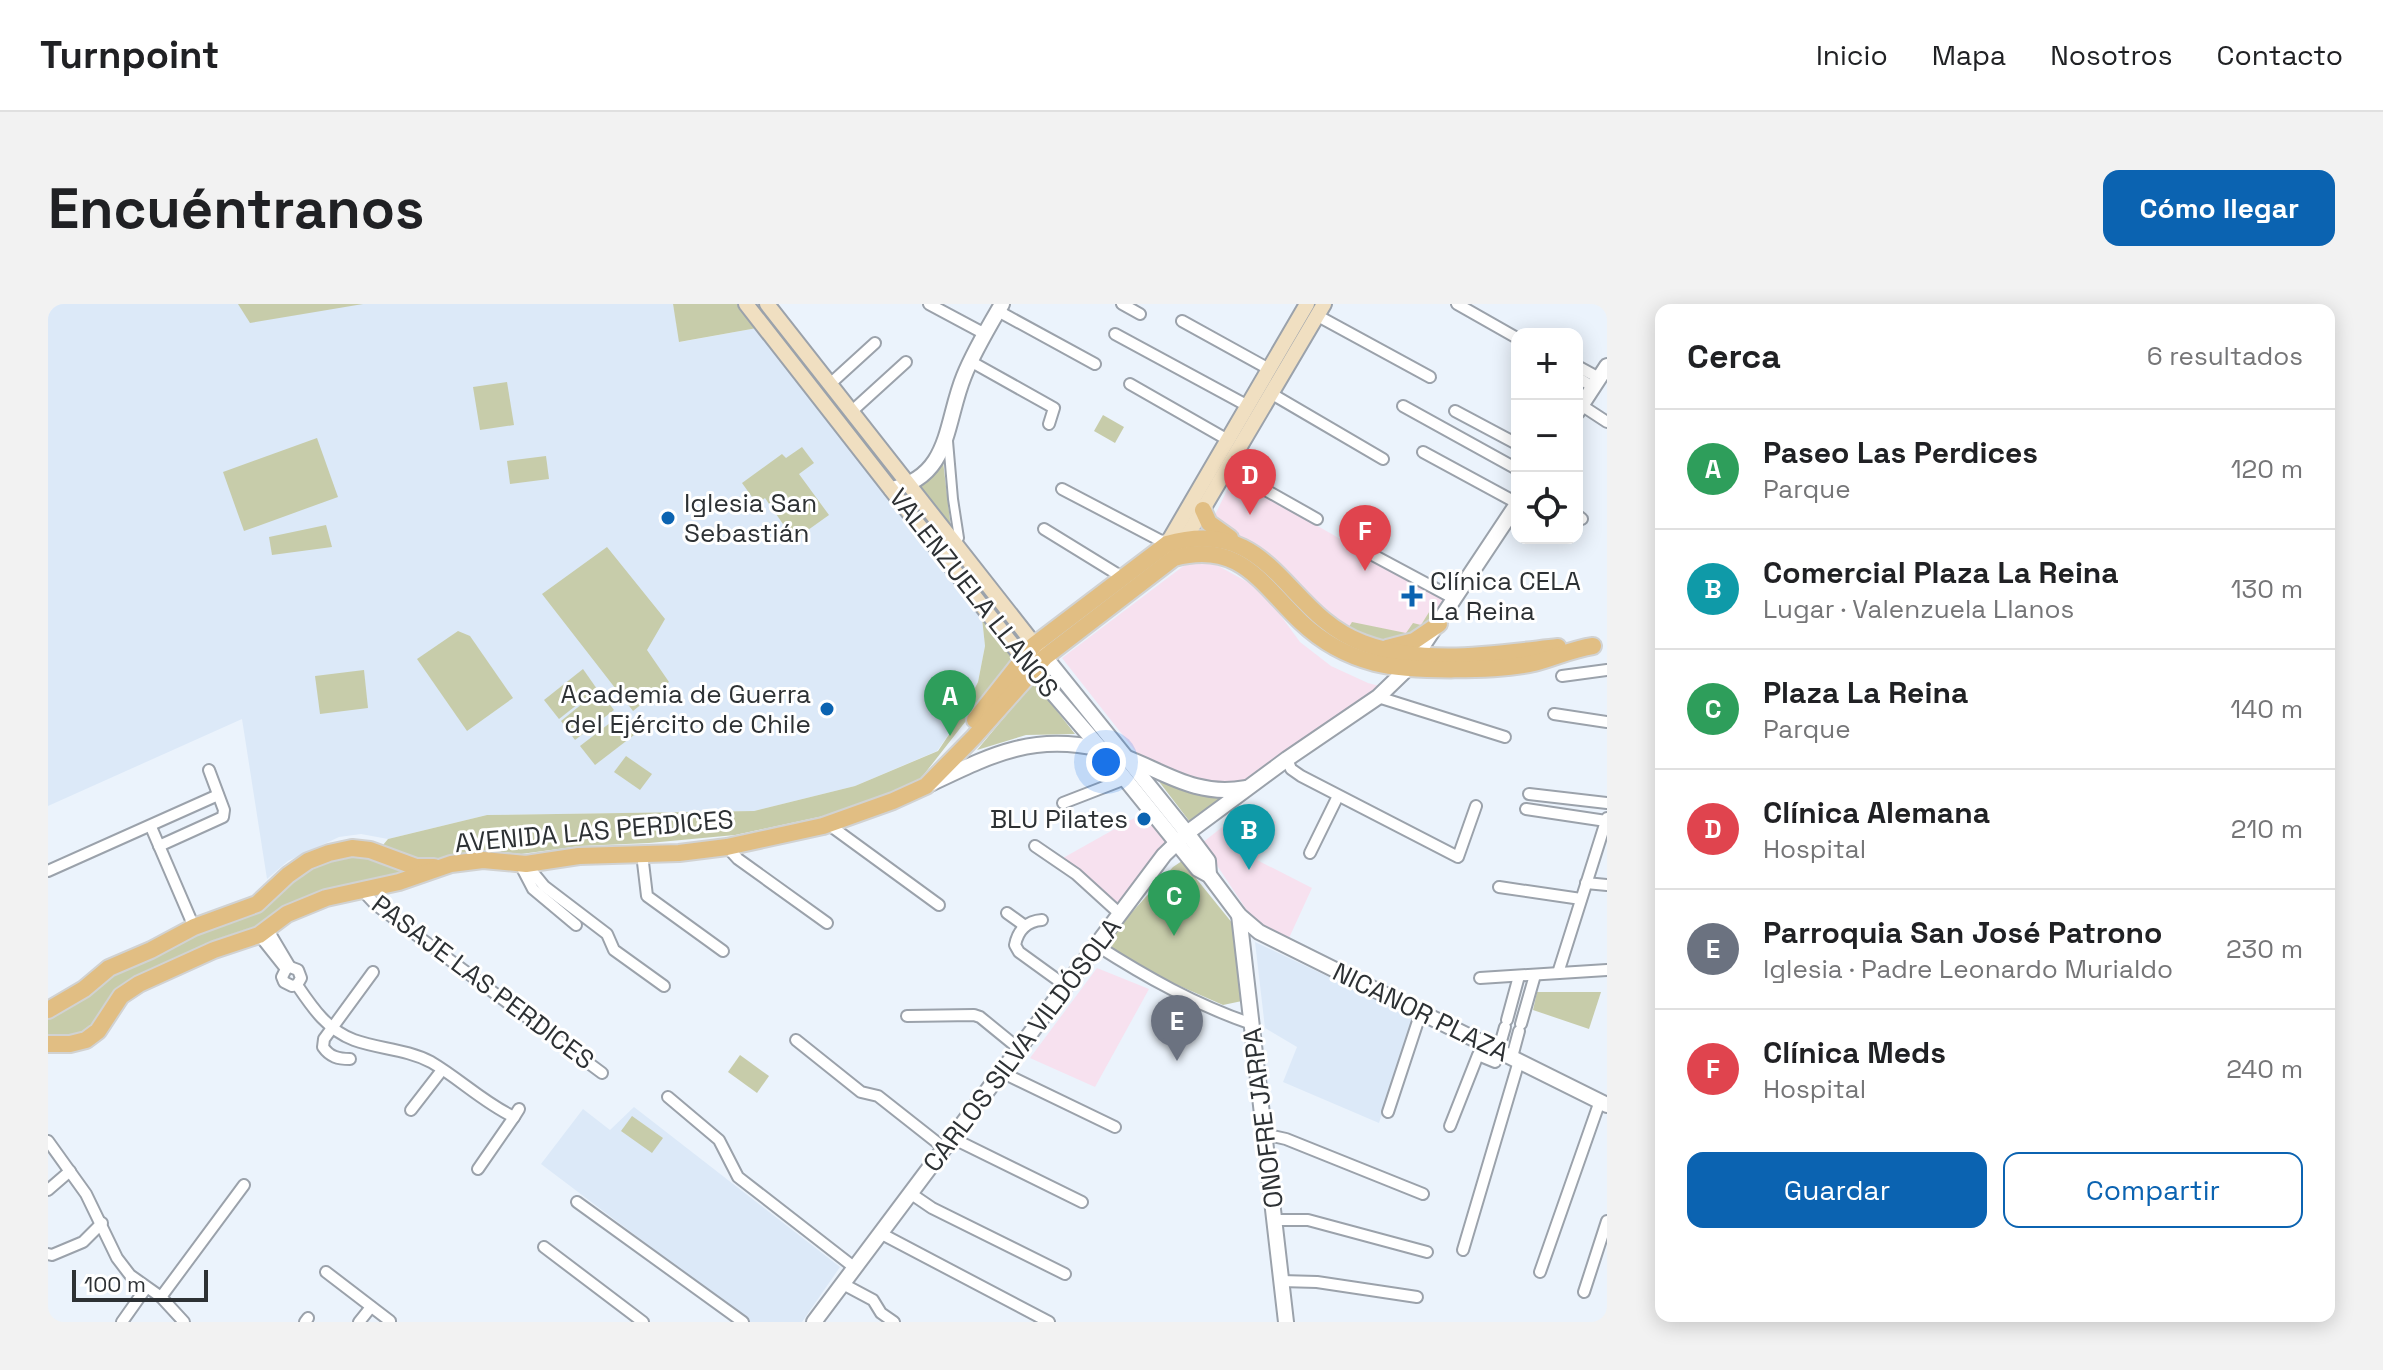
<!DOCTYPE html>
<html lang="es">
<meta charset="utf-8">
<style>
body{margin:0;font-family:"Space Grotesk",sans-serif;background:#f2f2f2;color:#202124}
.controls{position:absolute;right:24px;top:24px;display:grid;overflow:hidden;border-radius:16px;box-shadow:0 4px 20px #0003}
.controls button{width:72px;height:72px;display:grid;place-items:center;padding:0;border:0;border-bottom:2px solid #e0e0e0;background:#fff;color:#202124;font:40px sans-serif}
.scale{position:absolute;left:24px;bottom:20px;width:136px;box-sizing:border-box;padding-left:8px;border:4px solid #2d3134;border-top:0;font-size:22px;line-height:28px;white-space:nowrap;color:#2d3134;-webkit-text-stroke:6px #fff;paint-order:stroke}
.you{position:absolute;left:1058px;top:458px;width:28px;height:28px;margin:-20px;border:6px solid #fff;border-radius:50%;background:#1a73e8;box-shadow:0 0 0 12px #1a73e833}
.badge{display:grid;place-items:center;width:52px;height:52px;border-radius:50%;background:#0b63b1;color:#fff;font-size:26px;font-weight:700}
.pin{position:absolute;translate:-50% -66px;filter:drop-shadow(0 2px 4px #0008)}
.pin::after{content:'';position:absolute;top:42px;width:28px;height:24px;background:inherit;clip-path:polygon(0 0,100% 0,50% 100%)}
.list{margin:0;padding:0;list-style:none}
h2{display:flex;justify-content:space-between;align-items:center;height:104px;margin:0;padding:0 32px;font-size:34px}
h2 small{font-size:26px;font-weight:400;color:#757577}
.list li{display:grid;grid-template-columns:52px 1fr auto;gap:24px;align-items:center;box-sizing:border-box;height:120px;padding:0 32px;border-top:2px solid #e0e0e0}
.list b{display:block;font-size:30px;white-space:nowrap}
.list p{margin:0;font-size:26px;white-space:nowrap;color:#757577}
.list em{font-size:26px;font-style:normal;color:#757577}
.actions{display:flex;gap:16px;padding:24px 32px}
.actions a{flex:1;padding:18px 0;border:2px solid #0b63b1;border-radius:16px;text-align:center;font-size:28px;color:#0b63b1}
.actions .main{background:#0b63b1;color:#fff}
.icon{flex:none;width:44px;height:44px;fill:none;stroke:currentColor;stroke-width:2;stroke-linecap:round;stroke-linejoin:round}
.map{position:relative;flex:none;width:1559px;height:1018px;overflow:hidden;border-radius:16px}
header{display:flex;align-items:center;gap:48px;box-sizing:border-box;height:112px;padding:0 40px;background:#fff;border-bottom:2px solid #e0e0e0}
header strong{font-size:38px}
nav{display:flex;gap:44px;margin-inline-start:auto;font-size:28px}
.intro{display:flex;align-items:center;justify-content:space-between;box-sizing:border-box;height:192px;padding:0 48px}
h1{margin:0;font-size:56px}
.button{padding:20px 36px;border-radius:16px;background:#0b63b1;color:#fff;font-size:28px;font-weight:700}
main{display:flex;gap:48px;padding:0 48px}
aside{flex:1;background:#fff;border-radius:16px;box-shadow:0 4px 20px #0003}
.map>svg:first-child{display:block}
</style>
<header>
<strong>Turnpoint</strong>
<nav><a>Inicio</a><a>Mapa</a><a>Nosotros</a><a>Contacto</a></nav>
</header>
<div class="intro"><h1>Encuéntranos</h1><a class="button">Cómo llegar</a></div>
<main>
<div class="map">
<svg width="1559" height="1018" viewBox="0 0 1559 1018">
<rect width="100%" height="100%" fill="#ebf3fc"/>
<!-- commercial -->
<g fill="#f7e1ef">
<polygon points="1185,174 1400,296 1387,316 1359,336 1302,328 1164,217"/>
<polygon points="1142,257 1165,259 1214,286 1252,338 1283,362 1320,379 1335,383 1200,479 1149,479 1088,448 1014,354"/>
<polygon points="1201,502 1228,518 1209,556 1264,584 1241,634 1206,617 1154,539"/>
<polygon points="1097,508 1122,538 1072,604 1015,554"/>
<polygon points="1049,664 1101,685 1047,783 982,754"/>
</g>
<!-- built -->
<g fill="#dce9f8">
<polygon points="0,0 625,0 632,38 709,24 934,314 937,342 930,378 910,417 889,447 807,482 706,507 439,511 340,535 313,530 291,533 240,557 219,575 194,415 0,502"/>
<polygon points="1207,638 1365,713 1331,819 1235,778 1249,743 1217,724"/>
<polygon points="586,803 792,963 754,1018 702,1018 493,860 535,805 562,826"/>
</g>
<!-- green -->
<g fill="#c7ccaa">
<polygon points="190,0 315,0 202,19"/>
<polygon points="625,0 689,0 709,24 631,38"/>
<polygon points="459,78 466,121 432,126 425,83"/>
<polygon points="1055,111 1076,123 1067,139 1046,127"/>
<polygon points="269,134 290,193 196,227 175,168"/>
<polygon points="754,143 766,159 751,170 781,211 746,236 717,194 709,200 694,179 734,150 738,154"/>
<polygon points="498,152 501,175 462,180 459,157"/>
<polygon points="895,157 904,233 867,188"/>
<polygon points="278,221 284,243 224,251 221,233"/>
<polygon points="559,243 617,315 599,346 621,378 585,407 494,290"/>
<path d="M1383,305L1391,310C1362,343 1338,342 1299,326L1304,318L1358,329L1365,319L1373,321Z"/>
<polygon points="934,314 965,351 965,357 870,478 780,511 687,531 601,539 532,542 473,550 437,546 406,550 380,559 355,552 335,541 340,535 439,511 706,507 807,482 890,447 910,417 930,378 937,342"/>
<polygon points="410,327 422,332 465,394 419,427 369,355"/>
<polygon points="535,365 549,385 511,415 496,396"/>
<polygon points="316,366 320,404 272,410 267,372"/>
<polygon points="986,378 1027,430 978,431 929,446"/>
<polygon points="551,386 566,406 527,436 513,417"/>
<polygon points="571,412 586,431 547,461 532,442"/>
<polygon points="578,452 604,470 592,486 566,468"/>
<polygon points="1106,471 1176,491 1142,518"/>
<polygon points="307,547 370,563 87,677 37,734 0,736 0,707 65,663 175,614 241,572"/>
<polygon points="1134,557 1189,625 1194,697 1175,701 1109,672 1056,639 1125,563"/>
<polygon points="1489,688 1553,688 1541,725 1485,706"/>
<polygon points="692,751 721,772 709,789 680,768"/>
<polygon points="584,812 615,834 604,849 573,827"/>
</g>
<g fill="none" stroke-linecap="round" stroke-linejoin="round">
<defs>
<polyline id="pedestrian" points="900,137 905,195 911,234 907,239"/>
<g id="minor">
<polyline points="881,0 937,30"/>
<polyline points="1074,0 1092,10"/>
<polyline points="1409,0 1469,34"/>
<polyline points="950,7 1047,60"/>
<polyline points="1270,12 1382,73"/>
<polyline points="1134,17 1221,65"/>
<polyline points="1067,30 1200,102"/>
<polyline points="922,57 1006,104 1001,120"/>
<polyline points="1529,62 1551,74"/>
<polyline points="1529,73 1545,83"/>
<polyline points="782,80 827,39"/>
<polyline points="1082,80 1180,136"/>
<polyline points="1224,90 1335,155"/>
<polyline points="1533,101 1559,118"/>
<polyline points="1355,102 1469,165"/>
<polyline points="1407,107 1469,140"/>
<polyline points="803,108 858,58"/>
<polyline points="1375,148 1469,199"/>
<polyline points="1180,165 1269,215"/>
<polyline points="1014,185 1119,240"/>
<polyline points="1529,211 1534,215"/>
<polyline points="996,225 1074,273"/>
<polyline points="1323,250 1407,295"/>
<polyline points="1514,372 1559,366"/>
<polyline points="1330,393 1457,433"/>
<polyline points="1506,410 1559,418"/>
<polyline points="1239,455 1243,465 1253,472 1410,553 1428,502"/>
<polyline points="1481,490 1559,499"/>
<polyline points="1015,499 1077,475"/>
<polyline points="1478,505 1558,517"/>
<polyline points="780,520 891,601"/>
<polyline points="103,523 146,623"/>
<polyline points="111,542 175,513 176,506 161,466"/>
<polyline points="987,542 1028,570 1072,610"/>
<polyline points="679,543 690,555 779,619"/>
<polyline points="1262,549 1290,492"/>
<polyline points="594,550 599,592 675,647"/>
<polyline points="478,560 496,582 559,630 566,646 616,682"/>
<polyline points="473,562 485,585 528,621"/>
<polyline points="0,567 170,491"/>
<polyline points="1538,579 1559,581"/>
<polyline points="1451,583 1533,595"/>
<polyline points="315,587 328,601 554,769"/>
<polyline points="959,609 977,622"/>
<path d="M994,616C979,617 970,626 967,641L971,648L1018,682"/>
<polyline points="220,626 242,663"/>
<polyline points="211,631 238,665 242,663 250,666 253,674 249,681"/>
<path d="M1048,641C1098,673 1148,701 1204,720"/>
<path d="M238,665L234,673L236,678L244,682L249,681C264,703 279,726 306,736C331,745 358,745 383,758C412,775 436,799 466,813L471,805"/>
<polyline points="1510,669 1559,514"/>
<polyline points="1432,674 1559,666"/>
<polyline points="859,712 926,711 932,713 970,744"/>
<polyline points="1459,716 1471,672"/>
<polyline points="1473,720 1487,671"/>
<polyline points="748,736 813,788 830,792 896,844"/>
<polyline points="1464,753 1471,727"/>
<path d="M302,755C290,755 282,753 275,743L276,735L325,668"/>
<polyline points="953,768 1067,823"/>
<polyline points="620,793 671,836 690,873 807,964"/>
<polyline points="363,806 394,766"/>
<polyline points="1340,808 1373,708"/>
<polyline points="1402,822 1430,751 1447,758 1457,723"/>
<polyline points="1216,830 1238,835 1375,890"/>
<polyline points="904,834 1034,898"/>
<polyline points="0,837 38,890 69,954 82,971 113,993 136,1018"/>
<polyline points="430,865 466,813"/>
<polyline points="0,886 22,867"/>
<polyline points="862,889 884,904 1017,970"/>
<polyline points="529,898 695,1018"/>
<polyline points="1227,916 1260,916 1379,948"/>
<polyline points="832,929 1001,1018"/>
<polyline points="496,943 595,1018"/>
<polyline points="1415,946 1471,757"/>
<polyline points="0,950 4,951 35,938 54,919"/>
<polyline points="278,968 342,1017"/>
<polyline points="1492,968 1552,797"/>
<polyline points="1233,977 1269,978 1369,993"/>
<polyline points="795,980 825,996 833,1009 846,1018"/>
<polyline points="1536,988 1559,917"/>
<polyline points="113,993 196,881"/>
<polyline points="74,1018 98,984"/>
<polyline points="257,1018 260,1014"/>
<polyline points="311,1018 323,1003"/>
</g>
<g id="tertiary">
<polyline points="1529,108 1559,62"/>
<path d="M843,185C903,173 897,118 916,72C926,47 940,24 954,0"/>
<polyline points="997,353 1139,529 1160,557 1161,571"/>
<polyline points="985,366 1053,445 1150,565 1161,571 1191,611 1211,628 1559,801"/>
<path d="M882,480C941,452 984,429 1052,445C1104,457 1140,495 1197,484"/>
<polyline points="1191,611 1238,1018"/>
<polyline points="766,1018 1116,551 1139,529 1239,455 1330,393 1360,364 1469,200"/>
</g>
<g id="secondary">
<polyline points="698,0 981,362"/>
<polyline points="719,0 993,349"/>
<polyline points="1132,244 1276,0"/>
<polyline points="1122,245 1119,240 1259,0"/>
</g>
<g id="primary">
<polyline points="1155,206 1161,219 1182,234"/>
<polyline points="1339,344 1366,337 1391,320"/>
<path d="M927,416L986,341L1119,240C1225,210 1236,310 1315,339C1376,362 1447,350 1510,343"/>
<polyline points="0,706 36,685 61,664 103,646 146,623 209,600 240,571 260,557 281,549 304,544 322,546 368,563 386,563"/>
<path d="M0,740H22L38,736L50,727L73,692L91,680L166,646L211,631L239,610L278,594L351,578L403,560L435,556L478,560L531,552L631,549L679,543L775,522L845,497L878,482L926,433L997,353L1126,254C1192,236 1213,280 1253,318C1274,338 1300,352 1327,359C1363,368 1450,367 1486,359C1506,354 1524,345 1545,342"/>
</g>
</defs>
<!-- pedestrian casing -->
<use href="#pedestrian" stroke="#9ba2ab" stroke-width="12"/>
<!-- minor casing -->
<use href="#minor" stroke="#9ba2ab" stroke-width="14"/>
<!-- tertiary casing -->
<use href="#tertiary" stroke="#9ba2ab" stroke-width="18"/>
<!-- secondary casing -->
<use href="#secondary" stroke="#9ba2ab" stroke-width="18"/>
<!-- primary casing -->
<use href="#primary" stroke="#d1d2d2" stroke-width="20"/>
<!-- pedestrian -->
<use href="#pedestrian" stroke="#fff" stroke-width="8"/>
<!-- minor -->
<use href="#minor" stroke="#fff" stroke-width="10"/>
<!-- tertiary -->
<use href="#tertiary" stroke="#fff" stroke-width="14"/>
<!-- secondary -->
<use href="#secondary" stroke="#f0dfc1" stroke-width="14"/>
<!-- primary -->
<use href="#primary" stroke="#e1be83" stroke-width="16"/>
</g>
<!-- markers -->
<g fill="#0b63b1" stroke="#fff" stroke-width="3">
<circle cx="620" cy="214" r="8"/>
<path d="M1360 280h8v8h8v8h-8v8h-8v-8h-8v-8h8z"/>
<circle cx="779" cy="405" r="8"/>
<circle cx="1096" cy="515" r="8"/>
</g>
<g text-anchor="middle" dominant-baseline="central" stroke-width="6" stroke-linejoin="round" paint-order="stroke">
<!-- poi labels -->
<g font-size="26" fill="#2d3134" stroke="#fff" text-anchor="start">
<text x="636" y="199">Iglesia San<tspan x="636" dy="30">Sebastián</tspan></text>
<text x="1382" y="277">Clínica CELA<tspan x="1382" dy="30">La Reina</tspan></text>
<text x="763" y="390" text-anchor="end">Academia de Guerra<tspan x="763" dy="30">del Ejército de Chile</tspan></text>
<text x="1080" y="515" text-anchor="end">BLU Pilates</text>
</g>
<!-- street labels -->
<g font-size="26" fill="#2d3134" stroke="#fff">
<text transform="translate(926 289) rotate(52)">VALENZUELA LLANOS</text>
<text transform="translate(546 527) rotate(-5)">AVENIDA LAS PERDICES</text>
<text transform="translate(435 678) rotate(37)">PASAJE LAS PERDICES</text>
<text transform="translate(1373 708) rotate(26)">NICANOR PLAZA</text>
<text transform="translate(974 741) rotate(-53)">CARLOS SILVA VILDÓSOLA</text>
<text transform="translate(1215 814) rotate(-97)">ONOFRE JARPA</text>
</g>
</g>
</svg>
<div class="controls">
<button>+</button>
<button>−</button>
<button><svg class="icon" aria-label="locate" viewBox="0 0 24 24"><circle cx="12" cy="12" r="6"/><path d="M12 2v4M12 18v4M2 12h4M18 12h4"/></svg></button>
</div>
<div class="scale">100 m</div>
<div class="you"></div>
<div class="pin badge" style="left:902px;top:432px;background:#2e9e5b">A</div>
<div class="pin badge" style="left:1201px;top:566px;background:#0f9aa8">B</div>
<div class="pin badge" style="left:1126px;top:632px;background:#2e9e5b">C</div>
<div class="pin badge" style="left:1202px;top:211px;background:#e0444e">D</div>
<div class="pin badge" style="left:1129px;top:757px;background:#6b7280">E</div>
<div class="pin badge" style="left:1317px;top:267px;background:#e0444e">F</div>
</div>
<aside>
<h2>Cerca<small>6 resultados</small></h2>
<ul class="list">
<li><span class="badge" style="background:#2e9e5b">A</span><div><b>Paseo Las Perdices</b><p>Parque</p></div><em>120 m</em></li>
<li><span class="badge" style="background:#0f9aa8">B</span><div><b>Comercial Plaza La Reina</b><p>Lugar · Valenzuela Llanos</p></div><em>130 m</em></li>
<li><span class="badge" style="background:#2e9e5b">C</span><div><b>Plaza La Reina</b><p>Parque</p></div><em>140 m</em></li>
<li><span class="badge" style="background:#e0444e">D</span><div><b>Clínica Alemana</b><p>Hospital</p></div><em>210 m</em></li>
<li><span class="badge" style="background:#6b7280">E</span><div><b>Parroquia San José Patrono</b><p>Iglesia · Padre Leonardo Murialdo</p></div><em>230 m</em></li>
<li><span class="badge" style="background:#e0444e">F</span><div><b>Clínica Meds</b><p>Hospital</p></div><em>240 m</em></li>
</ul>
<div class="actions"><a class="main">Guardar</a><a>Compartir</a></div>
</aside>
</main>
